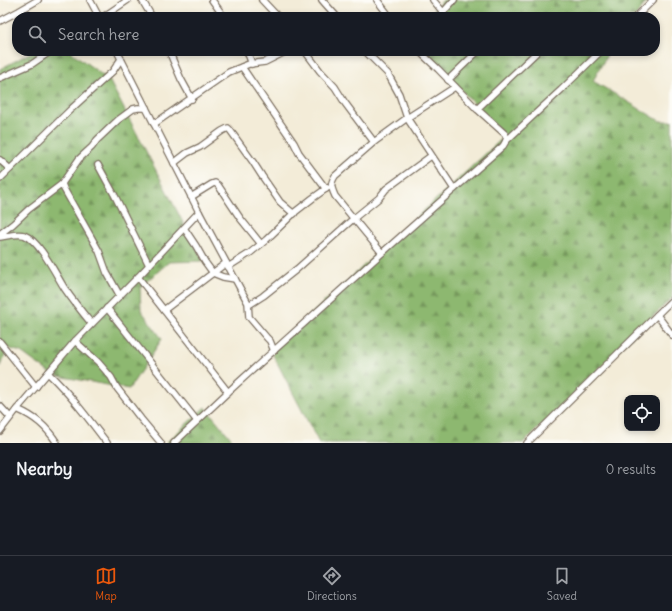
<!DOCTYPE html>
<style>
body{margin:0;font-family:Delius,sans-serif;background:#242831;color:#f1f3f6}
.controls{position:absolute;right:12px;bottom:12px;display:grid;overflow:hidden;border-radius:8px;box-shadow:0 2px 6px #0003}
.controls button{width:36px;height:36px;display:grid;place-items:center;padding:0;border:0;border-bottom:1px solid #363941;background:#171b24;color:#f1f3f6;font:20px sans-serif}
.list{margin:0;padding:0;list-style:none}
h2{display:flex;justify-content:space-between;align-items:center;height:52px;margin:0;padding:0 16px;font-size:17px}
h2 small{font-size:13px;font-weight:400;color:#9ea1a6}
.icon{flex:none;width:22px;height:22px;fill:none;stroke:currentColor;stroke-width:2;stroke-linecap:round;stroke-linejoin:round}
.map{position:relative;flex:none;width:672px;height:443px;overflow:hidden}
.search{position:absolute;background:#171b24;box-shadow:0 2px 6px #0003;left:12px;right:12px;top:12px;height:44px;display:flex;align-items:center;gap:10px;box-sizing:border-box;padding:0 14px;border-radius:16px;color:#9ea1a6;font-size:15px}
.sheet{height:112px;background:#171b24}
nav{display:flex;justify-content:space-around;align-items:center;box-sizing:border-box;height:56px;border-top:1px solid #363941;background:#171b24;font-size:11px;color:#9ea1a6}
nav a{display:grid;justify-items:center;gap:2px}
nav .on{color:#ea580c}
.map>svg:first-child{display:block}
</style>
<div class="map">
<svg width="672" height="443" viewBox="0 0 672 443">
<defs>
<pattern id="forest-firs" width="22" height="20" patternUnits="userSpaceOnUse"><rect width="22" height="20" fill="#8db870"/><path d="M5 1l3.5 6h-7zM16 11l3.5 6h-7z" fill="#74965b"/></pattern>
</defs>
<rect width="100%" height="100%" fill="#fdfcf7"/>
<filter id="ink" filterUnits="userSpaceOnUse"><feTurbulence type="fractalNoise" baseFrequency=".025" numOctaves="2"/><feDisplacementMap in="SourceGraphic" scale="8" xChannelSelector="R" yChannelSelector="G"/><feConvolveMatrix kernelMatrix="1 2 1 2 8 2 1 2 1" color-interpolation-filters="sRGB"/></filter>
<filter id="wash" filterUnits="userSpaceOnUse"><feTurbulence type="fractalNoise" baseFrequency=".012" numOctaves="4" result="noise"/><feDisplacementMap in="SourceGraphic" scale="16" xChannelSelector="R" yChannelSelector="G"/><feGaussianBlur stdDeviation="0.9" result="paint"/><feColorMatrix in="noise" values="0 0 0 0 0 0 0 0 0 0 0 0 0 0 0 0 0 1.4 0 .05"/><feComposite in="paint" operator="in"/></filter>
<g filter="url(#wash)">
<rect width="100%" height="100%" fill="#f3ecd8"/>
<!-- forest -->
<g fill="url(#forest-firs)" stroke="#647147">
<polygon points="443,0 647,0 647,1 635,17 428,17"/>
<polygon points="34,51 70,51 109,80 203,261 169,262 140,287 141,310 162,339 129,389 53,375 21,352 8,348 0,367 0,69"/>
<polygon points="424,51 609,51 593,81 660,121 672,121 672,298 523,443 319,443 271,351 505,136"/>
<polygon points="205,407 235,443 166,443"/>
</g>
</g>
<g filter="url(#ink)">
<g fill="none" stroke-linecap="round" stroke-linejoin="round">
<defs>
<g id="minor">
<polyline points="90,0 99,17"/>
<polyline points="142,0 152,17"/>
<polyline points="212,0 224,17"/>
<polyline points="262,0 278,17"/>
<polyline points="322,0 337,17"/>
<polyline points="377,0 390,17"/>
<polyline points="433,0 443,12"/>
<polyline points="103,17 128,0"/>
<polyline points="439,17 454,0"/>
<polyline points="636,17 653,0"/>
<polyline points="0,21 19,11 38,0"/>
<polyline points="117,51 199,212 248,303 249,317 267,338 270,341 274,351"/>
<polyline points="169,51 181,79 192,99"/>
<polyline points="247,51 252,64"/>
<polyline points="305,51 320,71 335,87 345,103 374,142"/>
<polyline points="365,51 388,74 399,94 407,118 454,189"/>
<polyline points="242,67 294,143 299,153 326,189"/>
<polyline points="0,78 32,64 51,51"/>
<polyline points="448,80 478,51"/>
<polyline points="477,109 538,51"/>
<polyline points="154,124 229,72 249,64 265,62 287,51"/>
<polyline points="506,141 561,90 601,51"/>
<polyline points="0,160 10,169"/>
<polyline points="174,163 187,153 200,147 222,131 228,128 230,130 253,162 262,176 280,202 294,214"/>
<polyline points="98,165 115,196 149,265"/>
<polyline points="0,179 70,110 113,71 121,59"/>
<polyline points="191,197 212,184 215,183 218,185 240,218 261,244"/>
<polyline points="184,228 196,246 205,262 213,273 223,277 235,279"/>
<polyline points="0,234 13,224 29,209 62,184"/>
<path d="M0,237C8,236 17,233 24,235C40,241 56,275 65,289C73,301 82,312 91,323"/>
<path d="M382,253L335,196C331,187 330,184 335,176L374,142L407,118L455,87"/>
<polyline points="228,267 250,253 266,240 295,212 313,198 327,188"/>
<polyline points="138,277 228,392"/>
<polyline points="120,296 107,273 99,251 64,189 62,184 63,182 79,159 92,147 97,140 118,120 133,109 138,108 146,108"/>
<polyline points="249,305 263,296 297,269 353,219 379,198 386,189 431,156"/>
<polyline points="107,308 197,421"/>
<polyline points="164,310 226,263"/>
<polyline points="657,315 672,335"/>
<polyline points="75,341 98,362 111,377 117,388 141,419 161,443"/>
<polyline points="0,342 36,387"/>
<path d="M48,373C70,394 88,418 107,443"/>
<polyline points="0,406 10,417"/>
<path d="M17,409C35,417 46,426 57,443"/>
<polyline points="0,431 17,409 75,341 138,277 199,212"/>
<path d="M174,443L228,392L382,253L503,146C506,141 508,139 505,134L477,109L438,69L419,51"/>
<polyline points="527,443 672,300"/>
</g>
</defs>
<!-- minor casing -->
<use href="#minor" stroke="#7b6e5f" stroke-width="8"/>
<!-- minor -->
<use href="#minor" stroke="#fff" stroke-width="5.5"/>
</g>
</g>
</svg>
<div class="controls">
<button><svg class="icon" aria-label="locate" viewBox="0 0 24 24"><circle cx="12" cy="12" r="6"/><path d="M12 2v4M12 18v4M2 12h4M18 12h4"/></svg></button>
</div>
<div class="search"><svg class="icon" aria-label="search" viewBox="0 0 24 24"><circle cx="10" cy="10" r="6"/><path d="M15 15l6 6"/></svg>Search here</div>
</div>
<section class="sheet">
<h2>Nearby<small>0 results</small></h2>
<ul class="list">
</ul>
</section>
<nav>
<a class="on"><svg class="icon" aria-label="map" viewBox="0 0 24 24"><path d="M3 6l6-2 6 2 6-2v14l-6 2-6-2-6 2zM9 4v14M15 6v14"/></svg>Map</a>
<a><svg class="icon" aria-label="directions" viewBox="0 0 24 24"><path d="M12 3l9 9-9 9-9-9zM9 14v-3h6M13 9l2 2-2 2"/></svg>Directions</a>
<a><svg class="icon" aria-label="saved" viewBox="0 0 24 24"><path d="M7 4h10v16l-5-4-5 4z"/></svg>Saved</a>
</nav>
